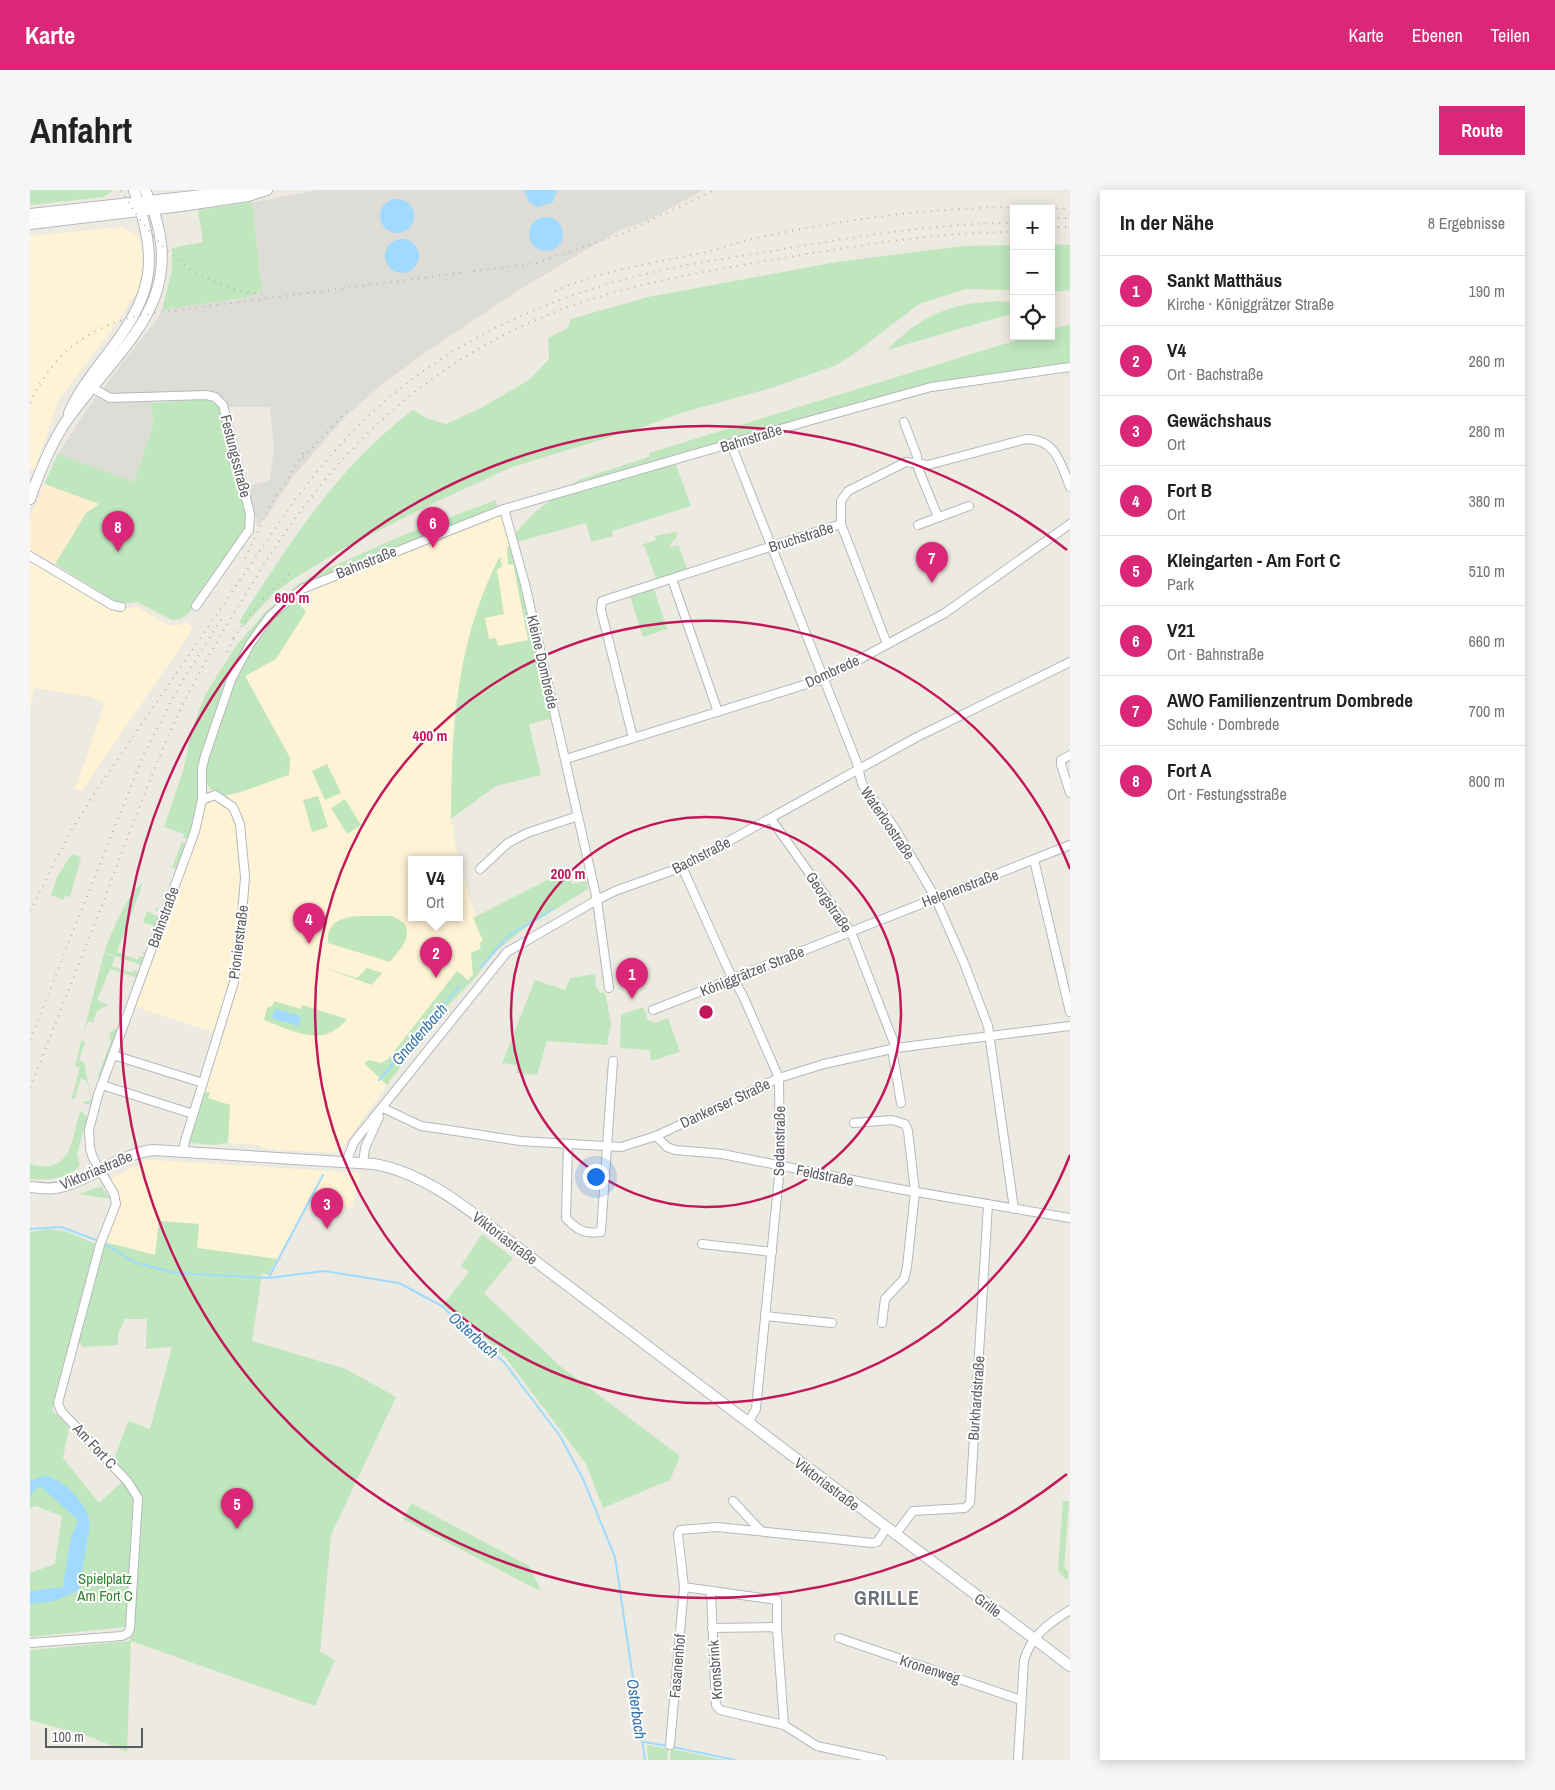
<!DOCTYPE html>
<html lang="de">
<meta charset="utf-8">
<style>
body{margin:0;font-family:"Archivo Narrow",sans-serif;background:#f6f6f6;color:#222}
.controls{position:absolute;right:15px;top:15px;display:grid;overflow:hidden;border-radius:0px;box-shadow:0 2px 12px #0003}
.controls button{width:45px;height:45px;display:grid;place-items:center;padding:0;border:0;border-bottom:1px solid #e0e0e0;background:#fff;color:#222;font:25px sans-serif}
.scale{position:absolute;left:15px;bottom:12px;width:98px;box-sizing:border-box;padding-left:5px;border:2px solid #5a5e63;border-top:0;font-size:14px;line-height:18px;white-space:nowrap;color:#5a5e63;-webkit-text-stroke:4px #fff;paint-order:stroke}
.you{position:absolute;left:565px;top:986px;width:18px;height:18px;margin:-12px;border:4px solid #fff;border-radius:50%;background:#1a73e8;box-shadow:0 0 0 8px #1a73e833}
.badge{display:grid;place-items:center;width:32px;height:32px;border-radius:50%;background:#db2777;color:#fff;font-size:16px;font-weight:700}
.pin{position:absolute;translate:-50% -41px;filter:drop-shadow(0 1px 2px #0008)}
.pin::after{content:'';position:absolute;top:26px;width:18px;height:15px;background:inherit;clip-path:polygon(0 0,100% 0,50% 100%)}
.popup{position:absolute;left:378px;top:666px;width:55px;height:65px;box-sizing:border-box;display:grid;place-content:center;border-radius:0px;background:#fff;filter:drop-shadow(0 1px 4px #0005);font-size:16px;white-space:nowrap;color:#767676}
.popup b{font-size:19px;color:#222}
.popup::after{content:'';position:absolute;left:50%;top:100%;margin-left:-10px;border:10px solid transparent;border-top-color:#fff}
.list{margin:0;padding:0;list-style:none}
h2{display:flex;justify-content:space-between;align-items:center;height:65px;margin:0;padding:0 20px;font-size:21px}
h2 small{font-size:16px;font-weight:400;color:#767676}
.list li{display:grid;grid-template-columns:32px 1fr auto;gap:15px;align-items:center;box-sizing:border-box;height:70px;padding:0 20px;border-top:1px solid #e0e0e0}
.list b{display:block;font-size:19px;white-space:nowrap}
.list p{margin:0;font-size:16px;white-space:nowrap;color:#767676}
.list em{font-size:16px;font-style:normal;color:#767676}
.icon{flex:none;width:28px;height:28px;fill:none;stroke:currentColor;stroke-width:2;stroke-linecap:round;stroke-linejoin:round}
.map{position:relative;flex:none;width:1040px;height:1570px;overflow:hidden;border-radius:0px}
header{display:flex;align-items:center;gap:30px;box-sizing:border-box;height:70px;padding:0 25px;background:#db2777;color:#fff}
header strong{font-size:24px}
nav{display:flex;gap:28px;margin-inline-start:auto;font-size:18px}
.intro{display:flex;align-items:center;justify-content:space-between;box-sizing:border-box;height:120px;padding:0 30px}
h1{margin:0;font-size:35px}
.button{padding:12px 22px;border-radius:0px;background:#db2777;color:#fff;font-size:18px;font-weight:700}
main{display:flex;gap:30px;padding:0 30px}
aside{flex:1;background:#fff;border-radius:0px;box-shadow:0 2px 12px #0003}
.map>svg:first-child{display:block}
</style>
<header>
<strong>Karte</strong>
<nav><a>Karte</a><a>Ebenen</a><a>Teilen</a></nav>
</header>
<div class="intro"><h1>Anfahrt</h1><a class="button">Route</a></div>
<main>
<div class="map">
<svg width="1040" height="1570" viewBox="0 0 1040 1570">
<rect width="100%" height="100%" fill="#edeae1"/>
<!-- commercial -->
<g fill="#fff3d5">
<polygon points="91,37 107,45 113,56 113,81 108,100 86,134 29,209 5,279 0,279 0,46"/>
<polygon points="474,322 509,470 426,509 422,555 421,629 428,669 382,669 382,727 430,727 430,677 448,733 466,761 438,790 357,895 310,961 305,963 236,959 228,955 198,953 200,915 178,908 180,902 173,903 206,791 219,697 219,673 216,672 213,638 192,606 214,602 225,596 259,585 260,568 215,485 263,408 274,401"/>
<polygon points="0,371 87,419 107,417 138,435 150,435 156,432 163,438 52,601 45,599 75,513 57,506 4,498 0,523"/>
<polygon points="183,609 188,609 199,617 207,629 212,683 204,780 186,843 103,816 173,625 176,611"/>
<polygon points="117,970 123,970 331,983 322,1018 281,1006 247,1069 167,1058 169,1034 129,1031 125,1065 75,1052 90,1016 89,1008 81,989"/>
</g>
<!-- industrial -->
<polygon fill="#dedcd6" points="288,0 673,0 619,30 590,40 489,100 393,164 351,195 313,229 264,286 228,337 217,296 240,290 244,257 240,217 197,217 194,210 183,202 122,203 123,236 104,292 28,264 56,220 127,129 132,120 218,107 232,100 222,12"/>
<!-- green -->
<g fill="#bfe6bc">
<polygon points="0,0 84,0 74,7 0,15"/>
<polygon points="222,12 232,100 218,107 132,120 142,80 142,58 173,52 168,20"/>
<polygon points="1021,54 1040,55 1040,100 1021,102"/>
<path d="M984,55V100L936,99L889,114L821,166L804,176L741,198L651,223L613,237L482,277L397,316L311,360L260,391L241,406L214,436L209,432C258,355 308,276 383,220L396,228L416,234L451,218L499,190L519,169L518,148L538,138L541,129L618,107L807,72L933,56Z"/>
<path d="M969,111L984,113V123L857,160C893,124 918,114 969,111Z"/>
<polygon points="1040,134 1040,176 901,197 535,298 551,289 619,267 619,263 1000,146 1021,146 1021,140"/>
<polygon points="177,209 188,215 190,221 217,324 214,344 158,424 150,429 142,430 107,412 89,414 25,374 56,323 69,314 14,294 28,264 104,292 123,236 122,213"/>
<path d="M645,272L661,316L582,341L583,346L561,352L556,333L487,352L485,344C497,329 509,317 525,308Z"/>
<path d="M466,310L468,319L276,394L264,408L276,422L246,469L215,486L260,568L259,585C237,592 216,602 192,606C188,603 182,601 179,597C168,583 192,514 196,495L169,575L167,624L159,649L153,648L154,644L134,637L154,578L161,542L175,505L206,456L237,420L269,394L290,382L378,343Z"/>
<polygon points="647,342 646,349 643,350 639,358 648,355 647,351 657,379 626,389 615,357 611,355 626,350 625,346"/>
<path d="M481,356L524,528L499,534L511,585L466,596L421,629C422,536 426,451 470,366L472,376L467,380L474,424L455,428L459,449L466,448L468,456L498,450L483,374L478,375L477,357Z"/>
<polygon points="624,399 637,439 613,447 600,406"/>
<polygon points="297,574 311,603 295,610 282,581"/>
<polygon points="288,606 298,637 282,642 273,610"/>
<polygon points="315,609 331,635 317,644 301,618"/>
<polygon points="152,651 156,656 132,721 125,721 126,718 131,719 146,679 142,678"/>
<polygon points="42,664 51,667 40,707 35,706 34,710 21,705 27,687"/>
<polygon points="539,683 542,694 557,691 558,699 495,738 466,761 443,790 407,827 357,895 334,873 339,870 351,873 358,869 427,781 438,790 443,785 441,763 451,758 449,753 453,751 443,728 521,688"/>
<path d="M113,693L87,762L108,770L109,766L113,767L111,775L74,762C82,743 96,704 113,693Z"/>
<polygon points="117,721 129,727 114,765 111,762 115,763 124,736 113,732"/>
<path d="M362,726L374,733C383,749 369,759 360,772L298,753C295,719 339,727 362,726Z"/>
<polygon points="74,763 85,767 82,776 102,783 104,780 109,783 107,788 80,779 67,810 78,815 67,821 63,833 58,831 51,850 55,852 49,870 54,873 62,911 58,915 52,912 61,910 57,891 51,888 45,908 41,910 50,878 45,876"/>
<polygon points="292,777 327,788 337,778 352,783 342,795"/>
<polygon points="565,784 566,797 571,803 575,802 581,834 577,855 517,851 507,885 486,883 489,875 472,873 505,790 535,800 540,788"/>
<path d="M244,811L271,819L272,815L317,829C293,859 264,841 234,830L237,818L242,816Z"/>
<polygon points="613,817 618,830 625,833 638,828 650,862 621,871 620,860 590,858 591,825"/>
<polygon points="85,838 88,841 71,888 68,886 81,851 79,844"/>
<polygon points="180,902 178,908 200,915 198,953 183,955 159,953 173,903"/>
<path d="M50,922H53L57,928L47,964L50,975C38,990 18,990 0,989V974C41,985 41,953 50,922Z"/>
<polygon points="71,996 81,1009 49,1004"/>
<polygon points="129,1031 169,1034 167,1058 247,1069 238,1085 232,1083 222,1151 316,1179 366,1207 301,1345 290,1462 305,1470 285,1516 101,1451 97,1562 58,1546 0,1530 0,1460 100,1451 108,1377 111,1304 84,1270 98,1231 120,1239 142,1157 116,1159 117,1129 95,1129 88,1144 88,1155 54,1157 47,1152 75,1052 125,1065"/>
<polygon points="18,1039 38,1042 65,1054 22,1220 39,1237 33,1268 69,1313 93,1291 103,1309 96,1437 0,1447 0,1383 25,1374 32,1326 6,1316 0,1318 0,1042"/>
<polygon points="452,1044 483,1068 454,1103 530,1176 650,1266 640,1290 573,1318 556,1274 476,1168 441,1135 413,1115 439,1082 431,1076"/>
<polygon points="1033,1311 1039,1311 1034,1378 1038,1381 1038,1390 1032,1386 1028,1380"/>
<polygon points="381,1313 499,1376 510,1398 508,1400 373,1329"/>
<polygon points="617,1555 638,1559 637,1570 618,1570"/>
<polygon points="641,1559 695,1570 640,1570"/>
</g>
<!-- sand -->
<polygon fill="#fceece" points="14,294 69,314 56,323 25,374 0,361 0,327"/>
<!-- water -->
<g fill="#a0dbff">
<polygon points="494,0 527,0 523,12 508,17 499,12"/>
<circle cx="367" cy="26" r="17"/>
<circle cx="516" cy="44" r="17"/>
<circle cx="372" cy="66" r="17"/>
<polygon points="245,819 271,826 269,836 242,828"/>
<path d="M14,1286C32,1287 60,1316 60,1334L49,1400L25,1411L0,1414V1401L33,1397L40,1351L48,1330L10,1296L0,1305V1291Z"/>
</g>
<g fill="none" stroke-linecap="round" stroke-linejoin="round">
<!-- stream -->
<g stroke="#a0dbff" stroke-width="2">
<polyline points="451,777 478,746 523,719"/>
<polyline points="349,890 429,797"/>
<polyline points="0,1039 31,1037 69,1051"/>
<polyline points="73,1053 104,1072 145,1083 239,1088 294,1081 369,1093 412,1116 445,1148 474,1172 530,1246 553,1289 585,1367 615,1570"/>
<polyline points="239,1087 293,985"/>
<polyline points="614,1552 637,1556"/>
<polyline points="643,1557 705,1570"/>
</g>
<defs>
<g id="street">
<polyline points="59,196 80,208 176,205 185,207 193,215 220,324 219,340 166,416"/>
<polyline points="874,232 887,266 888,278 908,327"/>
<polyline points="701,254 827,573 832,594 864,637 905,707 934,773 958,836 984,1019"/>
<polyline points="474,319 495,394 567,710 579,798"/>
<polyline points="888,335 939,316"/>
<polyline points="0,366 82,415 91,417"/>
<polyline points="642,389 688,522"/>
<path d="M857,454L811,334V311L818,301L876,272L898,275L996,249C1026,249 1031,274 1040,297"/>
<polyline points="603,548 571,420 572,411 811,334"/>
<polyline points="1040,565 1031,570 1031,574 1040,603"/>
<polyline points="536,569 793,489 915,423 1040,334"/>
<polyline points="741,629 821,742 866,858"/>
<polyline points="1004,670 1040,822"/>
<polyline points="652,677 698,779 713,806 749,888 750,976 726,1219 718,1233"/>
<polyline points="450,679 478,653 497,643 548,626"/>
<polyline points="623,820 1040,655"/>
<polyline points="862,859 871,913"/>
<polyline points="83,865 173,893"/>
<polyline points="72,895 163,924"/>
<polyline points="353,918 391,936 419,940 490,951 591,957 626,946 749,888 794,874 866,858 1040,836"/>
<polyline points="824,933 862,930 875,934 878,941 885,1002 877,1077 874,1089 855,1109 852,1133"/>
<polyline points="626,946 637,957 645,960 692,964 863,998 1040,1028"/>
<path d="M538,954L536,1028C547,1040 554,1044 571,1042L583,871"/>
<polyline points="153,962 155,951 204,792 210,751 215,687 210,634 203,617 185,605 172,610"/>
<polyline points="316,973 324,952 477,762 567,710 585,701 652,677 887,547 1040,472"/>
<polyline points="333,973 335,958 349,927"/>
<polyline points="672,1054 742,1062"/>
<polyline points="735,1126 802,1133"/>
<polyline points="703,1311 730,1340"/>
<polyline points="865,1345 883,1321 935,1318 940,1313 958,1014"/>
<polyline points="654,1397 747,1410 747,1439 754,1535 787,1556 852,1570"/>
<polyline points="681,1402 686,1515 690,1520 754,1535"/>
<polyline points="682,1438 742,1437 747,1439"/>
<polyline points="809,1448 991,1510"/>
<polyline points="0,1453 92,1446 98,1443 100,1438 108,1308 98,1292 31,1221 28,1213 70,1055 86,1014 84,1004 63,968 60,958 59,940 68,905 165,641 172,610 172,578 175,566 201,490 220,454 240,426 272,399 474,319 782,230 901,197 1040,177"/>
<polyline points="640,1555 654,1397 648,1344 650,1340 687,1337 843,1353 847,1352 856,1339"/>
<path d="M988,1570L994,1470C1001,1446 1019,1433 1040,1420"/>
</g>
<g id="secondary">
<polyline points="0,24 218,0"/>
<polyline points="0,34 151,16 218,6 237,0"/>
<path d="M39,223C49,200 64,182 79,162C124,103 129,71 104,0"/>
<path d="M0,309C9,283 20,256 35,233C91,153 166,109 115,0"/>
<path d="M0,997C12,998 23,1000 34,996C66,987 90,964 123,960L344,974C403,984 457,1035 504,1070L1040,1476"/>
</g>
</defs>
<!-- street casing -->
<use href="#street" stroke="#b4b8bd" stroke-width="10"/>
<!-- secondary casing -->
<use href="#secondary" stroke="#b5b9bf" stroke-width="12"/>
<!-- street -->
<use href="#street" stroke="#fff" stroke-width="8"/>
<!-- secondary -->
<use href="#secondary" stroke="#fff" stroke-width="10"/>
<!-- rail -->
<g stroke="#b3b4b4" stroke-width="2" stroke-dasharray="1 6" stroke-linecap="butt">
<path d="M91,0C124,58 168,98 237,105"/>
<polyline points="1021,28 1040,28"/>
<polyline points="1021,37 1040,37"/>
<path d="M525,101C572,80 623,73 672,63C692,58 711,51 731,47C831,26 938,12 1040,19"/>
<path d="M0,213C23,162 63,133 118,124L506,73L594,43L685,0"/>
<polyline points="273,268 318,220"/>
<polyline points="215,368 240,317 276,259"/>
<polyline points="203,448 228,414 259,384"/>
<polyline points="197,462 206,444"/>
<path d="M0,721L41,641L68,598L262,314C283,287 303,261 327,237C408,155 517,106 628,81C667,72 708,67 747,60C826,47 904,33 984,33"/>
<polyline points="0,850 113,566 148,498 192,428"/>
<path d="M0,898C28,826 57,755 84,683C104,631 123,579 146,529C167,483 194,440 220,397C288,285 365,198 484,140C565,100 653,85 741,70C821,57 902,42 984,42"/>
</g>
</g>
<!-- distance rings -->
<g fill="none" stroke="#c2185b" stroke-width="2.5">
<circle cx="676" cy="822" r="195"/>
<path d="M1040 965A391 391 0 1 1 1040 679"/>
<path d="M1037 1284A586 586 0 1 1 1037 360"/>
</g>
<g text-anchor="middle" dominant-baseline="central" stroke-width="4" stroke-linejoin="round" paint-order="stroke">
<!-- street labels -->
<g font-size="15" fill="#5a5e63" stroke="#fff">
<text transform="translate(721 248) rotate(-17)">Bahnstraße</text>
<text transform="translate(206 266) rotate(76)">Festungsstraße</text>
<text transform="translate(771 347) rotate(-18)">Bruchstraße</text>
<text transform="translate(336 372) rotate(-22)">Bahnstraße</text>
<text transform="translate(513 472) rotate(77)">Kleine Dombrede</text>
<text transform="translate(802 481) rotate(-25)">Dombrede</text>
<text transform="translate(858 633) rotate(56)">Waterloostraße</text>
<text transform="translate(671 665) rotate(-27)">Bachstraße</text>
<text transform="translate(930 698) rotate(-21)">Helenenstraße</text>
<text transform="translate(799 712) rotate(56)">Georgstraße</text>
<text transform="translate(133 727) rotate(-70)">Bahnstraße</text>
<text transform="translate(208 752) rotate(-83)">Pionierstraße</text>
<text transform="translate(722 781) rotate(-22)">Königgrätzer Straße</text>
<text transform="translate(695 913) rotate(-25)">Dankerser Straße</text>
<text transform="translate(749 951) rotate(-89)">Sedanstraße</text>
<text transform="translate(66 980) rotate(-23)">Viktoriastraße</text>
<text transform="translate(795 985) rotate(11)">Feldstraße</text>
<text transform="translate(475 1048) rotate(37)">Viktoriastraße</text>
<text transform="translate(946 1208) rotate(-86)">Burkhardstraße</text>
<text transform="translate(65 1256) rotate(47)">Am Fort C</text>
<text transform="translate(797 1294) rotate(37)">Viktoriastraße</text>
<text transform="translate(958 1415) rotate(36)">Grille</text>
<text transform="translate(647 1476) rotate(-85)">Fasanenhof</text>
<text transform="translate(900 1479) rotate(18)">Kronenweg</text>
<text transform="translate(685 1480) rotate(-94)">Kronsbrink</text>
</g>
<!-- park labels -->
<g font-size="15" fill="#318330" stroke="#fff">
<text x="75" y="1388">Spielplatz<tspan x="75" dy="17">Am Fort C</tspan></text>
</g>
<!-- water labels -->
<g font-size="16" font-style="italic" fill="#3777ac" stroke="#fff">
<text transform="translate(389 844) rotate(-49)">Gnadenbach</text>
<text transform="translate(444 1145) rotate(42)">Osterbach</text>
<text transform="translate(607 1519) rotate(82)">Osterbach</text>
</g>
<!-- district labels -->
<g font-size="20" font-weight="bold" letter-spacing="1" fill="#6b7075" stroke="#fff">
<text x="857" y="1407">GRILLE</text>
</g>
</g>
<circle cx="676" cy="822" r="8" fill="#c2185b" stroke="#fff" stroke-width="2.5"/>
<g font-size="15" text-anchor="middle" font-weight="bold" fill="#c2185b" stroke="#fff" stroke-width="4" stroke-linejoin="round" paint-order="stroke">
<text x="262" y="413">600 m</text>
<text x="400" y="551">400 m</text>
<text x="538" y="689">200 m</text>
</g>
</svg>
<div class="controls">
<button>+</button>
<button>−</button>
<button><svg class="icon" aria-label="locate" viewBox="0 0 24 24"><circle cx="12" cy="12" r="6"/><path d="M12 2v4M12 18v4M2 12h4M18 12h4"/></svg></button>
</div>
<div class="scale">100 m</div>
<div class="you"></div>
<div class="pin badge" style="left:602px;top:809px">1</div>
<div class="pin badge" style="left:406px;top:788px">2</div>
<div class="popup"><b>V4</b>Ort</div>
<div class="pin badge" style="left:297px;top:1039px">3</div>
<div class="pin badge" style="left:279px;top:754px">4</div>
<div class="pin badge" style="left:207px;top:1339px">5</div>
<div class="pin badge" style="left:403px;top:358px">6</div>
<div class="pin badge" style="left:902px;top:393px">7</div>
<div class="pin badge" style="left:88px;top:362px">8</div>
</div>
<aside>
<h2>In der Nähe<small>8 Ergebnisse</small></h2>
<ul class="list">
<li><span class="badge">1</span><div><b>Sankt Matthäus</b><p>Kirche · Königgrätzer Straße</p></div><em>190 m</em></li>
<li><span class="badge">2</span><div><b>V4</b><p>Ort · Bachstraße</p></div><em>260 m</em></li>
<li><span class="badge">3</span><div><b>Gewächshaus</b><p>Ort</p></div><em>280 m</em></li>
<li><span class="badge">4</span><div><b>Fort B</b><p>Ort</p></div><em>380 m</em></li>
<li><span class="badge">5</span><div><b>Kleingarten - Am Fort C</b><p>Park</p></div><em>510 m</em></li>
<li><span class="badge">6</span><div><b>V21</b><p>Ort · Bahnstraße</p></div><em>660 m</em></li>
<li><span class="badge">7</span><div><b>AWO Familienzentrum Dombrede</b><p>Schule · Dombrede</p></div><em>700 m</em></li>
<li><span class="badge">8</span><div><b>Fort A</b><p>Ort · Festungsstraße</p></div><em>800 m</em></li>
</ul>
</aside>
</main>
